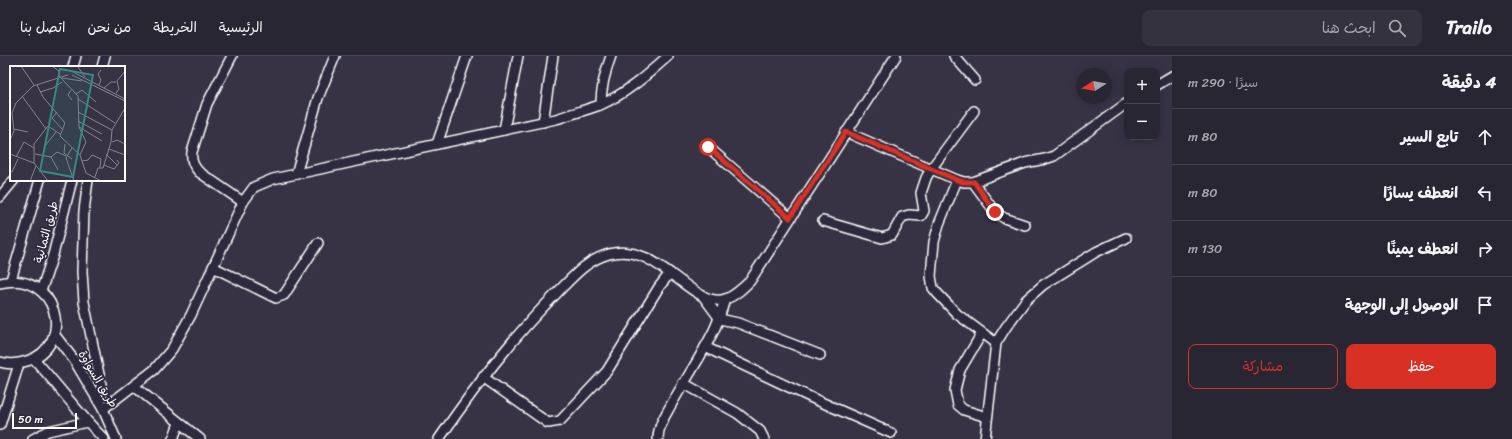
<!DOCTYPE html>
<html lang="ar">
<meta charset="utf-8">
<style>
body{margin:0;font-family:Sriracha,"Playpen Sans Arabic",sans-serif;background:#353240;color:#f1f3f6;direction:rtl}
.controls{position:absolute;right:12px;top:12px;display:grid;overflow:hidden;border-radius:8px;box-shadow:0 2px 10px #0003}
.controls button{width:36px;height:36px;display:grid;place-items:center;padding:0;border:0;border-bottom:1px solid #45434f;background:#292634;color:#f1f3f6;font:20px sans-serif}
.compass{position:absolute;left:1076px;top:12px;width:36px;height:36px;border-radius:50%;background:#292634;box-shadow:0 2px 10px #0003;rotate:259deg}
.scale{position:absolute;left:12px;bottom:10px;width:65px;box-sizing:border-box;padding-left:4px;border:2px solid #fff;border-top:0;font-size:11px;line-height:14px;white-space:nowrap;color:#fff;-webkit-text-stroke:3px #2f2a3d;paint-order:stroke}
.stop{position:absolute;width:12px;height:12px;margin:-9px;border:3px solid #d93025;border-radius:50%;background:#fff}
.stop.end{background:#d93025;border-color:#fff;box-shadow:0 1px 4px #0008}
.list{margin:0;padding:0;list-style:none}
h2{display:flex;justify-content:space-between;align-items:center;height:52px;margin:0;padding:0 16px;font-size:17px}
h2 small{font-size:13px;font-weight:400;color:#a5a5ac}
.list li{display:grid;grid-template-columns:26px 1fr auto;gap:12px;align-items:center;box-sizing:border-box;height:56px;padding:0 16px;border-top:1px solid #45434f}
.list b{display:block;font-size:15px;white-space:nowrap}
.list em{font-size:13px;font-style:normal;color:#a5a5ac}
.actions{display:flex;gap:8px;padding:12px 16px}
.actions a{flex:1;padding:9px 0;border:1px solid #d93025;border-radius:8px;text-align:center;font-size:14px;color:#d93025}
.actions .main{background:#d93025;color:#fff}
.icon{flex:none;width:22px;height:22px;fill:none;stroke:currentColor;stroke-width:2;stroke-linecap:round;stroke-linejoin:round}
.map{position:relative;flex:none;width:1172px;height:383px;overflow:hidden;direction:ltr}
header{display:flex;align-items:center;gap:24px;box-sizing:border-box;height:56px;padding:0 20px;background:#292634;border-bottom:1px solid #45434f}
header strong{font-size:19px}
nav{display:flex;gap:22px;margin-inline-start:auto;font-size:14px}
.search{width:280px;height:36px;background:#353240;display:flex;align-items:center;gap:10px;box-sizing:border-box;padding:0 14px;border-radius:8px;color:#a5a5ac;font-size:15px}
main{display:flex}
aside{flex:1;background:#292634}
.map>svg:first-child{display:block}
</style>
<header>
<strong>Trailo</strong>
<div class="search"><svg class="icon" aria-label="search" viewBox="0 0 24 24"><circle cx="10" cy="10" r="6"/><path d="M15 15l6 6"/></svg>ابحث هنا</div>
<nav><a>الرئيسية</a><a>الخريطة</a><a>من نحن</a><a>اتصل بنا</a></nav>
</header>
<main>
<aside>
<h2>4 دقيقة<small>سيرًا · 290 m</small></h2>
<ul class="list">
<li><svg class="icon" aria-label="ahead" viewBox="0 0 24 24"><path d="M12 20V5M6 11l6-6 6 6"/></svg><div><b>تابع السير</b></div><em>80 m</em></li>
<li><svg class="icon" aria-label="left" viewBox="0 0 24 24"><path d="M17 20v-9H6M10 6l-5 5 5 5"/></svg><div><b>انعطف يسارًا</b></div><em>80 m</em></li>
<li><svg class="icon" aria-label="right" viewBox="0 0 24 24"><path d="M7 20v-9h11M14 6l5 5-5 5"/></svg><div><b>انعطف يمينًا</b></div><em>130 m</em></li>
<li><svg class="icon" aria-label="arrive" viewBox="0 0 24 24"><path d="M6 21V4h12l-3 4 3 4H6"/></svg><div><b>الوصول إلى الوجهة</b></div></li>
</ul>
<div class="actions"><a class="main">حفظ</a><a>مشاركة</a></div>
</aside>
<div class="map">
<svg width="1172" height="383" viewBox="0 0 1172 383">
<rect width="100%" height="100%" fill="#373345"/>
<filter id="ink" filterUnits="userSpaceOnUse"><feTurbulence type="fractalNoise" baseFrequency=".025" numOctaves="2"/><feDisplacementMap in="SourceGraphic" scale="8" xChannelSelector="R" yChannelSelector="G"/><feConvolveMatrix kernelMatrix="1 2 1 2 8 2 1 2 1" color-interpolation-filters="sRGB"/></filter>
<g filter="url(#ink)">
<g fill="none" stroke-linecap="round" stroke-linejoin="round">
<defs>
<g id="minor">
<path d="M232,0L207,48L192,96C191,105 193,109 199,116L243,146"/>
<polyline points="954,0 975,24"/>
<polyline points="73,11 76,0"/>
<polyline points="102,11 105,0"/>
<polyline points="1157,29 1172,20"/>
<path d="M601,48C601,32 605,16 611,0"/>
<polyline points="543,66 553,0"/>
<polyline points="504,74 518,0"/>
<polyline points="846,76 957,124 964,126 973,126 1025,107 1045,103 1054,100 1127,47"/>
<polyline points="437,88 467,0"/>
<polyline points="708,91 790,162"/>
<polyline points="296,118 318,42 335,0"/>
<polyline points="88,124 84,155 82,216 84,246 101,328 101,348"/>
<polyline points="957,124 939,168 934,186 931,220 933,232 937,237 957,258 996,287"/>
<polyline points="973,126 995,156 1004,162 1025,169"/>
<polyline points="0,141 14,124"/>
<polyline points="823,165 882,182 892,179 902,161 909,159 921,160 924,155 921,137 926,122 931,113 974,55"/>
<polyline points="213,211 276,242 284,239 318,187"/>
<polyline points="11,224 40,124"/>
<path d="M0,227C57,213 77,289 27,305C18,308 10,309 0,306"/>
<polyline points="41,235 53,199 72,124"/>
<polyline points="703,240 720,263 738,267 820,299"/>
<polyline points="982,277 960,314 955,334 958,349 964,354 987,361"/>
<polyline points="54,278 74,304 103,353 116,383"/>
<polyline points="705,291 812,342 891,377"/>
<path d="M34,303C58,329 79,358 104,383"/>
<polyline points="483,321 548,367 560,365 607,315 659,231 670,217"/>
<polyline points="683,327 737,357 760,375 764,383"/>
<polyline points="134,330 200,383"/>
<path d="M103,353L154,314L172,293L191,259L243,146L254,131L273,123L556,63C571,58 586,54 600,49C626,38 648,18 668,0"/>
<polyline points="0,369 19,308"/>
<polyline points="33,383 48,375 87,366"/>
<polyline points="173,383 179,367"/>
<path d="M439,383C474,332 511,283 555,239C571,223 586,204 609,198C658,184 692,254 726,243C736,239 743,232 750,225L896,0"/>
<path d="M658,383C658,370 665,360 671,349C684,326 699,304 711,280C718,268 721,256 725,243"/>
<polyline points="985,383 996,287 1006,271 1026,244 1043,229 1096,196 1126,182"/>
</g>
</defs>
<!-- minor casing -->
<use href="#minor" stroke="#fff" stroke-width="12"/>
<!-- minor -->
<use href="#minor" stroke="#2f2a3d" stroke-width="9"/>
</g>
</g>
<g fill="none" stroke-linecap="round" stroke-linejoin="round" filter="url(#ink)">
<!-- route -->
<polyline stroke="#d93025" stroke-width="5" points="708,91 790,162 846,76 957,124 964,126 974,126 995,156"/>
</g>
<g text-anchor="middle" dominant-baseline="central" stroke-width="3.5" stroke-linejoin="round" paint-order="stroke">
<!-- street labels -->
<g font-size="12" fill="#fff" stroke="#2f2a3d">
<text transform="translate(46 176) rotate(-75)">طريق الثمانية</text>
<text transform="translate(98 323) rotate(59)">طريق السواوة</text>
</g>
</g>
<!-- overview -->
<g transform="translate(10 10)">
<rect width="115" height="115" fill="#373345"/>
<path fill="none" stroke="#87858f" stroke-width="1" d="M11,0L24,19M42,0L49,5L50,11M68,1L75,11M63,6L115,33M62,9L115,35M51,12L68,30L69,61L76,76L70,89M52,12L72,15M27,19L33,31L55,57L50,70L70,89L76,107L91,115M89,19L91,14L88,8L91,4M94,22L101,16H106M61,24L58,29L62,34M30,26L43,22L52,16M106,27L109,23L107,15L115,5M66,28L72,24L86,36M12,30L36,63M68,33L105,57M47,46L42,52L53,64M68,46L102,64L101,76L93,102H88L85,111M68,55L92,68M69,61L92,75M4,63L18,66M102,64L115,42M0,74L4,65L2,47L6,37L23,20L58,9M102,76L107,74L115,78M55,78L54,87L62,93M35,80L46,66M62,82L56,92L64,115M99,83L115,89M0,88L24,97L38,115M25,88L41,91L48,104M96,88L107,99M6,91L14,76L24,82M41,91L47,86L56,90M72,95L78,94L82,89L91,93L90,102M24,97V78L38,60L50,68M94,99L104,103L109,97L107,94M0,105L2,106L8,93M20,115L26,100"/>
<path fill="#338b84" fill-opacity="0.15" stroke="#338b84" stroke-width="2" d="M50,3L83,9L63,111L30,105Z"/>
<rect width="115" height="115" fill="none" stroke="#fff" stroke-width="2"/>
</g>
</svg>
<div class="controls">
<button>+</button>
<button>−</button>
</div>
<svg class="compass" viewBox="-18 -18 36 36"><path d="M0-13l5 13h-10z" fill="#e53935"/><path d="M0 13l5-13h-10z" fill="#a5a5ac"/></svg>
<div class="scale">50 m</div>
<div class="stop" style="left:708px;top:91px"></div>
<div class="stop end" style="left:995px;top:156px"></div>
</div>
</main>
